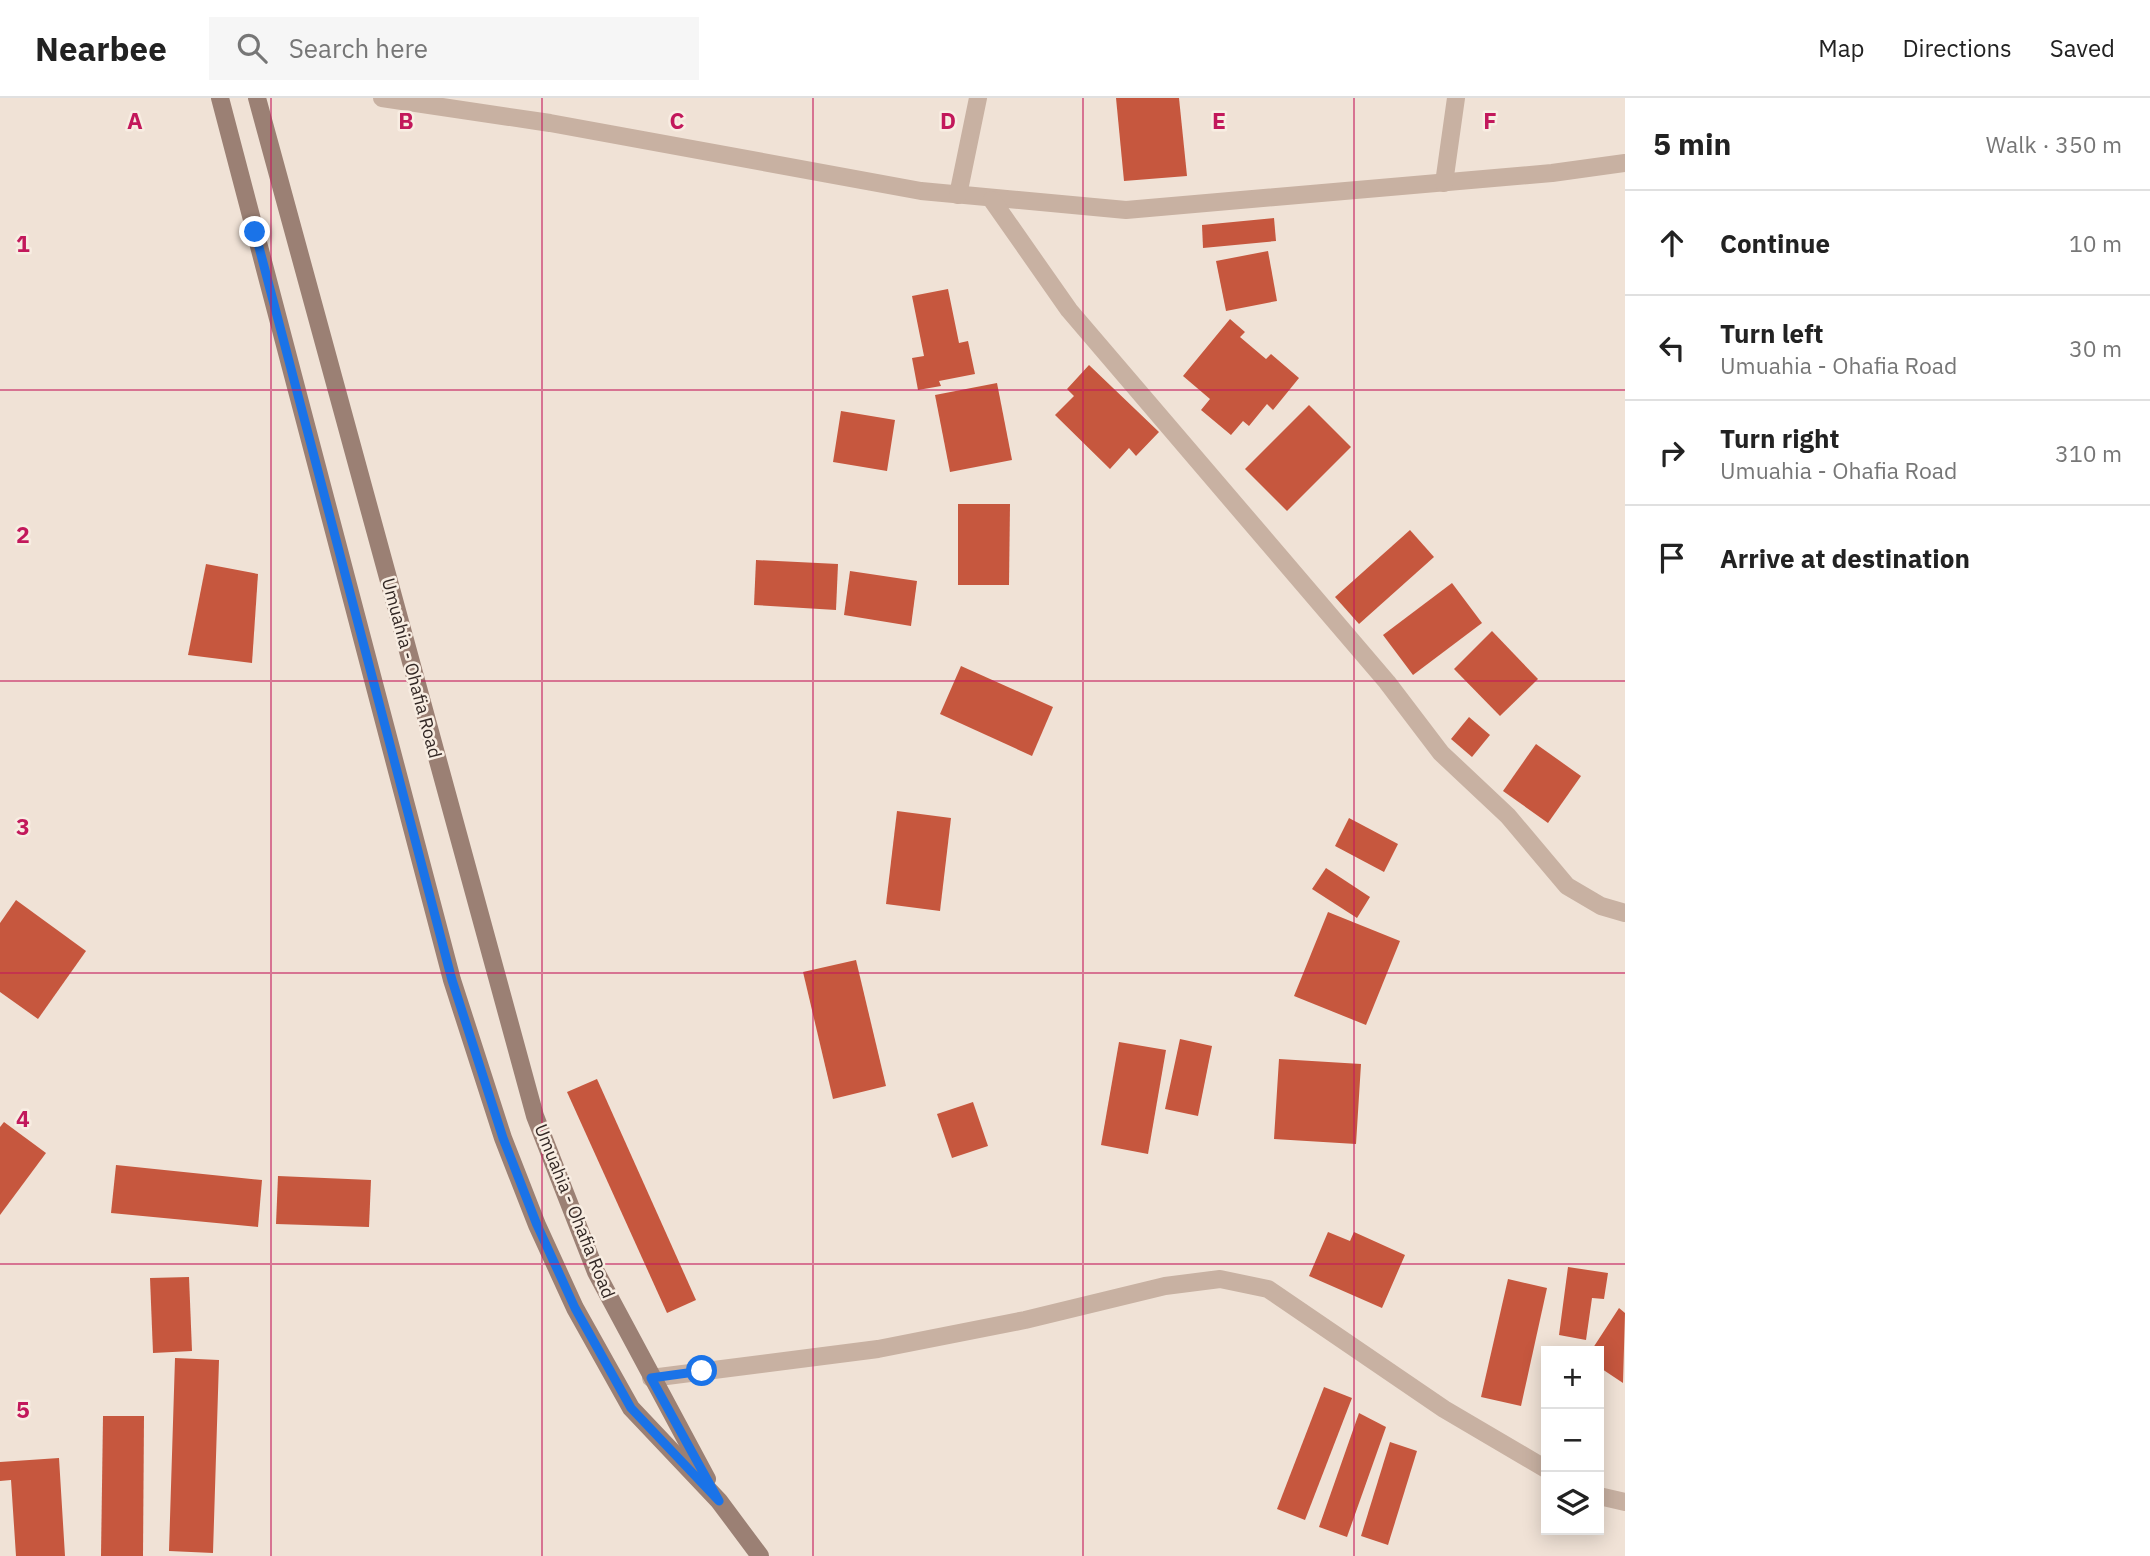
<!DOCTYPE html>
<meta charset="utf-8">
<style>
body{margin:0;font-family:"IBM Plex Sans",sans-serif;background:#f6f6f6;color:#222}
.controls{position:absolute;right:21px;bottom:21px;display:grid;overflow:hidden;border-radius:0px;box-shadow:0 4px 18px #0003}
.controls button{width:63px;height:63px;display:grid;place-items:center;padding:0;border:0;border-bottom:2px solid #e0e0e0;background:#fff;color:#222;font:35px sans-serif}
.stop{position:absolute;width:21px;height:21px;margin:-16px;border:5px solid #1a73e8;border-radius:50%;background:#fff}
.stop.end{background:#1a73e8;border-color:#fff;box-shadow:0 2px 7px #0008}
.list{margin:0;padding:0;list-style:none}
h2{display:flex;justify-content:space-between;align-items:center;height:91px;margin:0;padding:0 28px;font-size:30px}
h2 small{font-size:23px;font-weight:400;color:#767676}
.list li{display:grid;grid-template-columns:46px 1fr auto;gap:21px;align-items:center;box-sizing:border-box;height:105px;padding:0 28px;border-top:2px solid #e0e0e0}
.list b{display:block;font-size:26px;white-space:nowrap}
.list p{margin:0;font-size:23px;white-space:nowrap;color:#767676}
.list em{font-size:23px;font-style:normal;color:#767676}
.icon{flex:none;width:38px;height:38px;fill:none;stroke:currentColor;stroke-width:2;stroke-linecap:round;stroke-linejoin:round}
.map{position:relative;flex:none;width:1625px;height:1458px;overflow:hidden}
header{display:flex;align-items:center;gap:42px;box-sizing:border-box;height:98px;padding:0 35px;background:#fff;border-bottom:2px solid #e0e0e0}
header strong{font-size:33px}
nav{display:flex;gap:38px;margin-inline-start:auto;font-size:24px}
.search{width:490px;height:63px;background:#f6f6f6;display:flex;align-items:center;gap:18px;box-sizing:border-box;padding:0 24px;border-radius:0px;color:#767676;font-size:26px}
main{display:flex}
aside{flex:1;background:#fff}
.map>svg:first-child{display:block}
</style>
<header>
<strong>Nearbee</strong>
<div class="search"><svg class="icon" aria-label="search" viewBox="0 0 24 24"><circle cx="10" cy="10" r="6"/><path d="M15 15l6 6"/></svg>Search here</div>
<nav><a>Map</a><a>Directions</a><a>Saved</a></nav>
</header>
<main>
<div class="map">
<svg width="1625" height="1458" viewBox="0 0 1625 1458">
<rect width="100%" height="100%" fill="#f0e2d6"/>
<!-- building -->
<g fill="#c6573e">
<polygon points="1116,0 1179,0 1187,78 1124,83"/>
<polygon points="1274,120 1276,143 1203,150 1202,127"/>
<polygon points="1268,153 1277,203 1226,213 1216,163"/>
<polygon points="948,191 959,245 968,243 975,276 939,283 941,288 918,292 912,260 924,258 912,198"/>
<polygon points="1230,221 1245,234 1240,239 1266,261 1271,256 1299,280 1273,312 1267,306 1249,328 1243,323 1231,337 1201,312 1210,301 1183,278"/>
<polygon points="1089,267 1159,334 1136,358 1129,350 1110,371 1055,317 1074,298 1067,291"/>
<polygon points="997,285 1012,362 950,374 935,297"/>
<polygon points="1309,307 1351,349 1287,413 1245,371"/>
<polygon points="841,313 895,322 887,373 833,364"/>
<polygon points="958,406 1010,406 1009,487 958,487"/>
<polygon points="1410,432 1434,459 1359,526 1335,499"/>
<polygon points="756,462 838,466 836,512 754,507"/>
<polygon points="206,466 258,476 252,565 188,557"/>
<polygon points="850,473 917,483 911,528 844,517"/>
<polygon points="1452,485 1482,525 1413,577 1383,537"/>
<polygon points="1492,533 1538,581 1500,618 1454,571"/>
<polygon points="961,568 1053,609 1032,658 940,616"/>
<polygon points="1469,619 1490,637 1472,659 1451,641"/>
<polygon points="1536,646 1581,678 1548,725 1503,693"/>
<polygon points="897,713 951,720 940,813 886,806"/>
<polygon points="1349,720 1398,746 1384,774 1335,748"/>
<polygon points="1326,770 1370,799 1357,820 1312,791"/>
<polygon points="16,802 86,853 38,921 0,894 0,825"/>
<polygon points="1328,814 1400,843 1366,927 1294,898"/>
<polygon points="856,862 886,988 833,1001 803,874"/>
<polygon points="1180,941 1212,948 1198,1018 1165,1011"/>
<polygon points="1119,944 1166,952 1148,1056 1101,1047"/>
<polygon points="1279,961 1361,966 1356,1046 1274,1041"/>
<polygon points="597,981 696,1202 667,1215 567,994"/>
<polygon points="973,1004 988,1048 952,1060 937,1016"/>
<polygon points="4,1024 46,1055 0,1117 0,1029"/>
<polygon points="116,1067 262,1082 258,1129 111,1115"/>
<polygon points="278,1078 371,1082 369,1129 276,1126"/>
<polygon points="1328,1134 1350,1143 1354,1134 1405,1157 1382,1210 1309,1178"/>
<polygon points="1568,1169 1608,1175 1604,1201 1592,1200 1586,1242 1559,1237"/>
<polygon points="189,1179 192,1253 153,1255 150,1180"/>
<polygon points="1508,1181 1547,1190 1521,1308 1481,1299"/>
<polygon points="1619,1210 1625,1215 1623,1285 1599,1269 1599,1253 1591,1253"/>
<polygon points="175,1260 219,1262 213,1455 169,1453"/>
<polygon points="1324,1289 1352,1300 1305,1422 1277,1411"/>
<polygon points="1359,1315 1386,1329 1347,1439 1319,1429"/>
<polygon points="103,1318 144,1318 143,1458 101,1458"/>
<polygon points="1390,1344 1417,1353 1388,1447 1361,1438"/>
<polygon points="59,1360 65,1458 16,1458 11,1382 0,1383 0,1364"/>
</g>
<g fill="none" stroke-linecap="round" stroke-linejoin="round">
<!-- street -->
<g stroke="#c8b1a2" stroke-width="18">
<polyline points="382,0 550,25 921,93 1126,112 1552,75 1625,65"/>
<polyline points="1444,85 1456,0"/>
<polyline points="958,97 978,0"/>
<polyline points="992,102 1069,212 1387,584 1441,655 1508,718 1567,788 1601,808 1625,815"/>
<polyline points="651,1280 878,1251 1025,1222 1165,1188 1220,1181 1268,1191 1444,1311 1546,1371"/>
<polyline points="1599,1398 1625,1404"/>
</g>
<!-- secondary -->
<g stroke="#9b8074" stroke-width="18">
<polyline points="220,0 452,882 503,1040 537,1127 575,1210 631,1310 719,1403 760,1458"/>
<polyline points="257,0 535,1018 596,1174 707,1381"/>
</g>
</g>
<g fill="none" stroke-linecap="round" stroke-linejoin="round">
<!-- route -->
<polyline stroke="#1a73e8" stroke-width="9" points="255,134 452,882 503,1040 537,1127 575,1210 631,1310 719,1403 651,1280 702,1273"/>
</g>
<!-- grid -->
<path fill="none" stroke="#c2185b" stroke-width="2" stroke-opacity="0.55" d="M271,0V1458M542,0V1458M813,0V1458M1083,0V1458M1354,0V1458M0,292H1625M0,583H1625M0,875H1625M0,1166H1625"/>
<g text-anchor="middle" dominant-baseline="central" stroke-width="5" stroke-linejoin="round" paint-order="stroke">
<!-- street labels -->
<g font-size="18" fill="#332825" stroke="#f8ede2">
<text transform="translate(412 570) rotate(75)">Umuahia - Ohafia Road</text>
<text transform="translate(575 1113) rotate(68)">Umuahia - Ohafia Road</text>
</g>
</g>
<g font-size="23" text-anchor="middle" font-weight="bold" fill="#c2185b" stroke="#f8ede2" stroke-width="5" stroke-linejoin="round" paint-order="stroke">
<text x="135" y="31">A</text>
<text x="406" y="31">B</text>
<text x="677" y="31">C</text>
<text x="948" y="31">D</text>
<text x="1219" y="31">E</text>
<text x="1490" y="31">F</text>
<text x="23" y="154">1</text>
<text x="23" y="445">2</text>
<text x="23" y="737">3</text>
<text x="23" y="1029">4</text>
<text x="23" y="1320">5</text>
</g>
</svg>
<div class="controls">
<button>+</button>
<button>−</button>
<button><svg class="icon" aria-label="layers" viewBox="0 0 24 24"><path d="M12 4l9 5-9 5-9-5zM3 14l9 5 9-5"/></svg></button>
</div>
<div class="stop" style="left:702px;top:1273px"></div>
<div class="stop end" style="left:255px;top:134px"></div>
</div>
<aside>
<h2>5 min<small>Walk · 350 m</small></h2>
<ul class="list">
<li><svg class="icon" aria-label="ahead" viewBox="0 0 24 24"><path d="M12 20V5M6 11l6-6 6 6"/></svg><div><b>Continue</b></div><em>10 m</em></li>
<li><svg class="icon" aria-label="left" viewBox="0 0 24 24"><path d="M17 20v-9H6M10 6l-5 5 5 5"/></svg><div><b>Turn left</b><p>Umuahia - Ohafia Road</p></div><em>30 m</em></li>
<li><svg class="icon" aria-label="right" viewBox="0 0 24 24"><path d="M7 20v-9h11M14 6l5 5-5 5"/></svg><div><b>Turn right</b><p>Umuahia - Ohafia Road</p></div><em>310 m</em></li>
<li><svg class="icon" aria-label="arrive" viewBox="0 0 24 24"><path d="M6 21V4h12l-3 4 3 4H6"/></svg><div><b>Arrive at destination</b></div></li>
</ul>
</aside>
</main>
